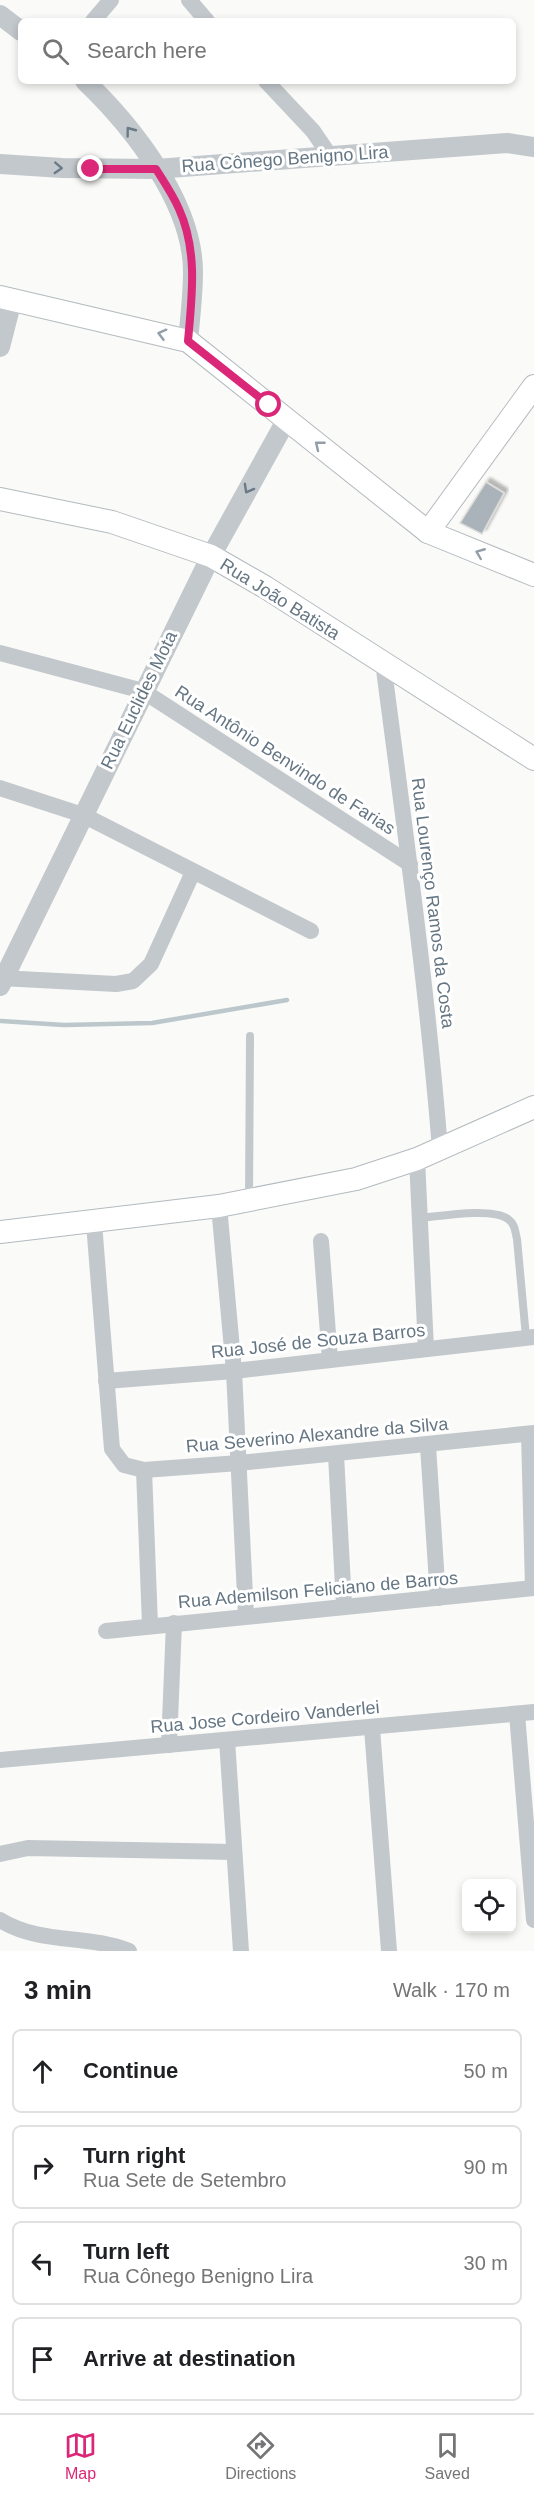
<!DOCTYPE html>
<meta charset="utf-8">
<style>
body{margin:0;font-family:Helvetica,sans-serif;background:#f2f2f2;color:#202124}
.controls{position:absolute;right:18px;bottom:18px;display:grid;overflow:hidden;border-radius:9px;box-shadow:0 3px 9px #0003}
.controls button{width:54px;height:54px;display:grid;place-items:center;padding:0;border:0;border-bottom:2px solid #e0e0e0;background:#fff;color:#202124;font:30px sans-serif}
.stop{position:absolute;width:18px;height:18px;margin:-14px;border:4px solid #db2777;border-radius:50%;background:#fff}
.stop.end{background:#db2777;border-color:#fff;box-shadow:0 2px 6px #0008}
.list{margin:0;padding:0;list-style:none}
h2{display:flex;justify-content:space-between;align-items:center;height:78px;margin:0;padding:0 24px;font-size:26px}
h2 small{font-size:20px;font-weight:400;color:#757577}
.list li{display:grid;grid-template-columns:39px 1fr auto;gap:18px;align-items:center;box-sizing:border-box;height:84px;margin:0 12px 12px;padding:0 12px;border:2px solid #e0e0e0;border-radius:9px}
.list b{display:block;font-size:22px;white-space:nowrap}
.list p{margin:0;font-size:20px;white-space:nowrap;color:#757577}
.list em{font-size:20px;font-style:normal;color:#757577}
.icon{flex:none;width:33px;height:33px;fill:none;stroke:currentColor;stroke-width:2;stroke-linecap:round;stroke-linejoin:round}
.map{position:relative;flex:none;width:534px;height:1951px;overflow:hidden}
.search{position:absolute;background:#fff;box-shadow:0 3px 9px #0003;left:18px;right:18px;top:18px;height:66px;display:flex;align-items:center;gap:15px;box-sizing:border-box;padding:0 21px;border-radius:9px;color:#757577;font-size:22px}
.sheet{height:462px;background:#fff}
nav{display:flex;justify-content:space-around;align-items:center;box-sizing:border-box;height:84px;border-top:2px solid #e0e0e0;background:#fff;font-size:16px;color:#757577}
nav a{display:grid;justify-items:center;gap:3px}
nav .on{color:#db2777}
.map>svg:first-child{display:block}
</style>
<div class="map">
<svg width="534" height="1951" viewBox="0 0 534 1951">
<defs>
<filter id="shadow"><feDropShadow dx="4" dy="-4" stdDeviation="1.5" flood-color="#0004"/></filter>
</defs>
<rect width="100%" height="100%" fill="#fafaf8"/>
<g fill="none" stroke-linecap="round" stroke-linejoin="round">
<!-- stream -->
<polyline stroke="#bbc7cb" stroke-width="4.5" points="1,1021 64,1025 152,1023 287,1000"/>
</g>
<!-- building -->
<polygon fill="#aab3b9" stroke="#dcdcda" stroke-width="1.5" filter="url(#shadow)" points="486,482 504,493 482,534 460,523"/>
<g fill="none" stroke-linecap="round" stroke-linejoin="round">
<defs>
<g id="secondary">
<polyline points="0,297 188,341 428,532 534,575"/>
<polyline points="0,499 112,522 211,556 265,587 534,759"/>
<polyline points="428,532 534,386"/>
<polyline points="0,1232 219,1206 356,1179 417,1159 534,1107"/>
</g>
</defs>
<!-- secondary casing -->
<use href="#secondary" stroke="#b3babf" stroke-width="24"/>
<!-- service -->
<g stroke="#c3c8cc" stroke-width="8">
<polyline points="249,1200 250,1036"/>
<path d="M420,1218C441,1216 492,1207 508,1219C515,1224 515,1231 517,1239L526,1337"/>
</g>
<!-- minor -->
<g stroke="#c3c8cc" stroke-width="16">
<polyline points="189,0 207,21"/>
<polyline points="93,21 111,0"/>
<polyline points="266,81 313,131 330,156"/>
<polyline points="0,653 143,691 410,864"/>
<path d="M383,662C404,824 427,986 440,1149"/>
<polyline points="0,788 83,815 311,931"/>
<polyline points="0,978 116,984 133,981 151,964 193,872"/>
<polyline points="417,1159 426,1349"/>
<polyline points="219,1206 234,1371 246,1616"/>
<polyline points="94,1223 112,1449 124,1465 144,1470 239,1463 534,1433"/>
<polyline points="321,1241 330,1360"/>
<polyline points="106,1381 234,1371 534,1337"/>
<polyline points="529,1434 533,1588"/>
<polyline points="428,1446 438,1598"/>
<polyline points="336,1455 344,1605"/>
<polyline points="144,1470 150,1625"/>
<polyline points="106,1631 534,1588"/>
<polyline points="517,1714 534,1920"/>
<polyline points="372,1728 389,1951"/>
<polyline points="227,1740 241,1951"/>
<polyline points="169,1745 174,1623"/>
<polyline points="0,1760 534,1712"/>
<polyline points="0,1854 28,1848 234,1852"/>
<path d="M0,1920C41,1945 87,1934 129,1951"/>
</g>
<!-- tertiary -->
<g stroke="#c3c8cc" stroke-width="20">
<polyline points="0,15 21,31"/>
<path d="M85,81C133,127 193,203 193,272C193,295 190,319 188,341"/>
<polyline points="0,164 62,168 156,169 507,143 534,147"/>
<polyline points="0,347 12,300"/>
<polyline points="0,986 211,556 287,419"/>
</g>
<!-- secondary -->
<use href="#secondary" stroke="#fff" stroke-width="22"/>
</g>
<!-- one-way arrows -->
<defs><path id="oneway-chevron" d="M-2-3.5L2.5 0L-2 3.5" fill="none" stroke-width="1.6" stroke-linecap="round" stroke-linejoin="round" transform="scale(1.5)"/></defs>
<g stroke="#6a7a87">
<use href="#oneway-chevron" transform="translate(130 131) rotate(-127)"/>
<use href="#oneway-chevron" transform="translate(58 168) rotate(3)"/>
<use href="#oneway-chevron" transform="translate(248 489) rotate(119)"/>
</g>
<g stroke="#939fa8">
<use href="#oneway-chevron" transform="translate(162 334) rotate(-165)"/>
<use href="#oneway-chevron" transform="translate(319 445) rotate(-141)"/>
<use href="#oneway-chevron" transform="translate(480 553) rotate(-158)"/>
</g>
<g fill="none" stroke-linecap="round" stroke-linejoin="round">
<!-- route -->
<path stroke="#db2777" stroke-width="8" d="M91,169H156C164,182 173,195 179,209C198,251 192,296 188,341L269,405"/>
</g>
<g text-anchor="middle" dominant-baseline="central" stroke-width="6" stroke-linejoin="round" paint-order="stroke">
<!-- street labels -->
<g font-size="18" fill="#657683" stroke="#fff">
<text transform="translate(285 159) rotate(-4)">Rua Cônego Benigno Lira</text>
<text transform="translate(280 599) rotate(32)">Rua João Batista</text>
<text transform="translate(139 700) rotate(-64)">Rua Euclides Mota</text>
<text transform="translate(285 760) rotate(33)">Rua Antônio Benvindo de Farias</text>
<text transform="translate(433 903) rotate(83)">Rua Lourenço Ramos da Costa</text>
<text transform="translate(318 1341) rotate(-6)">Rua José de Souza Barros</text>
<text transform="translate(317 1435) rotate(-5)">Rua Severino Alexandre da Silva</text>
<text transform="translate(318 1590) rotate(-5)">Rua Ademilson Feliciano de Barros</text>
<text transform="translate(265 1717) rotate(-5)">Rua Jose Cordeiro Vanderlei</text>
</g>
</g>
</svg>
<div class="controls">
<button><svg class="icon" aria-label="locate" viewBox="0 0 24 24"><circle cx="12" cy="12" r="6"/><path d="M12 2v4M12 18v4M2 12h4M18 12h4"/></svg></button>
</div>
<div class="stop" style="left:269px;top:405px"></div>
<div class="stop end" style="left:91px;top:169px"></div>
<div class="search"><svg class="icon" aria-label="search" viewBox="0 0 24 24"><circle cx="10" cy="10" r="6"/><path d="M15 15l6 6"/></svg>Search here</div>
</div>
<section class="sheet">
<h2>3 min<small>Walk · 170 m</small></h2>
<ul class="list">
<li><svg class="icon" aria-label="ahead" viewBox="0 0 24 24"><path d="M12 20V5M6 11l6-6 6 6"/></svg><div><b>Continue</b></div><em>50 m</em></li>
<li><svg class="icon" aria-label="right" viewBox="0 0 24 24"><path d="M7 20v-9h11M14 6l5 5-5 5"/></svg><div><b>Turn right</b><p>Rua Sete de Setembro</p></div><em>90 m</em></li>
<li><svg class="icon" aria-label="left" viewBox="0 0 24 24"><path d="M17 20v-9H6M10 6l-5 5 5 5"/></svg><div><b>Turn left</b><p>Rua Cônego Benigno Lira</p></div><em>30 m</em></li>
<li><svg class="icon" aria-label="arrive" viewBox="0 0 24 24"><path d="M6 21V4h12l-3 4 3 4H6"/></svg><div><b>Arrive at destination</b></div></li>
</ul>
</section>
<nav>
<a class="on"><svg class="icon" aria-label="map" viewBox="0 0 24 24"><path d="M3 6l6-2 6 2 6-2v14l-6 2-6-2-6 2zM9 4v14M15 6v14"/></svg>Map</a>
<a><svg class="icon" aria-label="directions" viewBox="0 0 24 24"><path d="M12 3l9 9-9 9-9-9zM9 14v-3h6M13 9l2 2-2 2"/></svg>Directions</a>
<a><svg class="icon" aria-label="saved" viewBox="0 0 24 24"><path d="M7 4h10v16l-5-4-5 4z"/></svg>Saved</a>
</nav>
